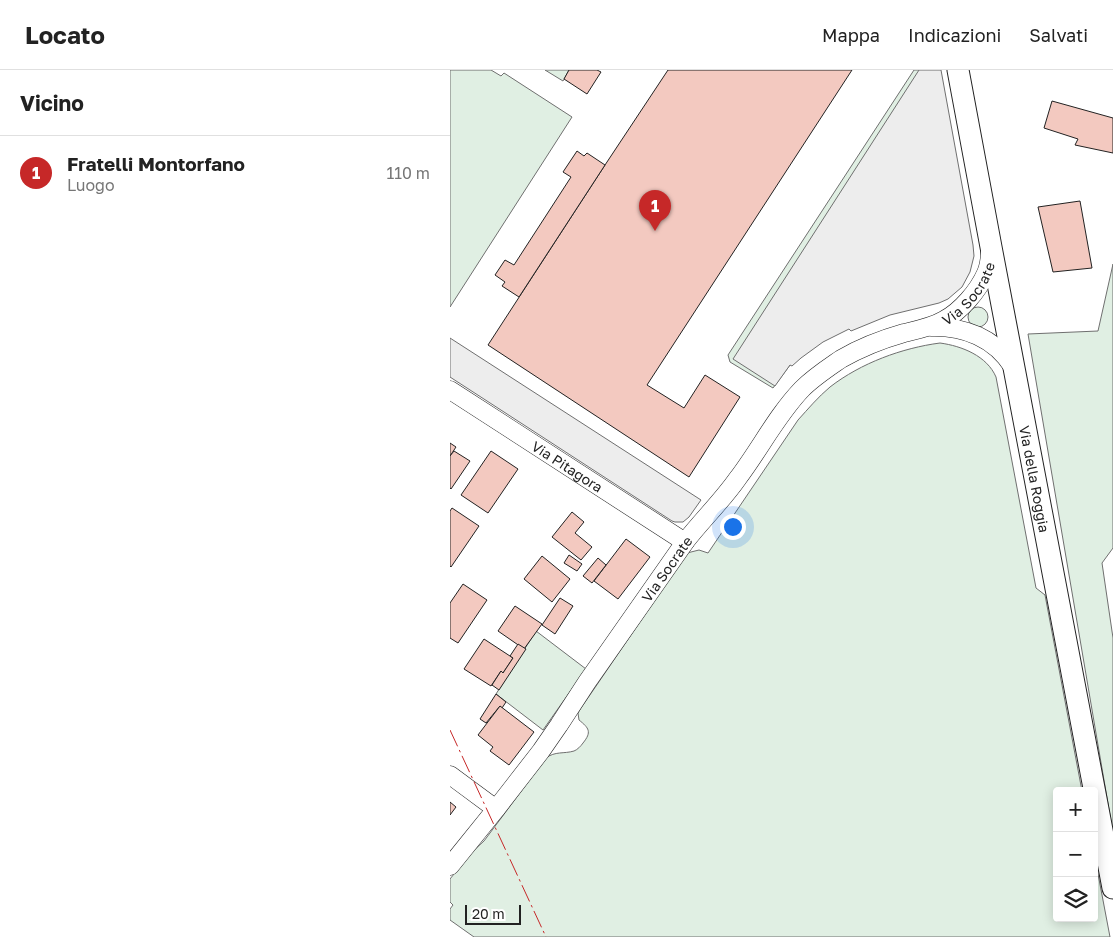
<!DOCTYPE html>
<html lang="it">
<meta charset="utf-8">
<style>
body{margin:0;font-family:"Golos Text",sans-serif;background:#f2f2f2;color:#222}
.controls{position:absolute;right:15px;bottom:15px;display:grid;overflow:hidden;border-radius:5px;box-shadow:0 2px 12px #0003}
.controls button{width:45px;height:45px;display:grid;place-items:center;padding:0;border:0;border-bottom:1px solid #e0e0e0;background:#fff;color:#222;font:25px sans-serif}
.scale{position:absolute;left:15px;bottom:12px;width:56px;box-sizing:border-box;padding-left:5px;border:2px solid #222;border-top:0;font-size:14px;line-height:18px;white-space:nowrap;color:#222;-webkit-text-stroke:4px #fff;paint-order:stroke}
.you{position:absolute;left:282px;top:456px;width:18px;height:18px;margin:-12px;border:4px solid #fff;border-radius:50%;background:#1a73e8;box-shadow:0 0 0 8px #1a73e833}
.badge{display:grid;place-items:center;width:32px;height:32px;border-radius:50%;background:#c62828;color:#fff;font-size:16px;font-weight:700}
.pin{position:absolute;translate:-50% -41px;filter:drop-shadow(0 1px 2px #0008)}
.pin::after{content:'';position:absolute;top:26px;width:18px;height:15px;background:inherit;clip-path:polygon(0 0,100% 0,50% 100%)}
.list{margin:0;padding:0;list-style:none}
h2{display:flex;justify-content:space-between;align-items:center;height:65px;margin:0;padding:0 20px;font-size:21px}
h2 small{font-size:16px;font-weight:400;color:#767676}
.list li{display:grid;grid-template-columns:32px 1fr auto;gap:15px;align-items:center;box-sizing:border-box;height:75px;padding:0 20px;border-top:1px solid #e0e0e0}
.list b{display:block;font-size:19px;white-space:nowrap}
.list p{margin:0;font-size:16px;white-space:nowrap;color:#767676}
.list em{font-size:16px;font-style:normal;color:#767676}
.icon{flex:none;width:28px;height:28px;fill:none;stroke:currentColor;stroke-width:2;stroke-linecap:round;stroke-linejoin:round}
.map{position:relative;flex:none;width:663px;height:867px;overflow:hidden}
header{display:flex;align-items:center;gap:30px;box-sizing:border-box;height:70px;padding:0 25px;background:#fff;border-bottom:1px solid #e0e0e0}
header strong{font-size:24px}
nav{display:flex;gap:28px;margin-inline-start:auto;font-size:18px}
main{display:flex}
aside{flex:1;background:#fff}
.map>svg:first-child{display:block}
</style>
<header>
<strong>Locato</strong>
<nav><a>Mappa</a><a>Indicazioni</a><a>Salvati</a></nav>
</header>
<main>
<aside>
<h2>Vicino<small></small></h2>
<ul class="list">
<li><span class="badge">1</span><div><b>Fratelli Montorfano</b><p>Luogo</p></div><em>110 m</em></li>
</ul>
</aside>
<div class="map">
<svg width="663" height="867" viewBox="0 0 663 867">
<rect width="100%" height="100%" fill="#fff"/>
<!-- green -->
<g fill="#e0efe3" stroke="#6f6f6f">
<polygon points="0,0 41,0 51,6 54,3 122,47 0,237"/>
<polygon points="95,0 119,0 113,11"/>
<polygon points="464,0 471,0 340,295 323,318 280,292 278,285"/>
<polygon points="663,194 663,478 652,493 663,568 663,763 578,264 648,261"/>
<circle cx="528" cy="247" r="10"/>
<path d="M490,273C512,276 537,286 546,307L586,518L595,525L632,721H607V848H644V783L660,867H24L0,850V839L3,835L0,832V809L20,784L34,771L96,688C105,681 114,684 124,681C127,680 131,676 133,673C142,662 139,658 129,650L128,643L131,638L237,483L249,480L258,483L348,350C358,339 368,327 380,317C411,293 452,278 490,273Z"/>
<polygon points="86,561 136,599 93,660 46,624"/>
</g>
<!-- parking -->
<g fill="#ededed" stroke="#6f6f6f">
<polygon points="469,0 491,0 523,175 524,186 520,202 512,217 498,229 489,233 440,245 401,261 399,259 373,272 351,288 342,296 340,295 325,316 283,289"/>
<polygon points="0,268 251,430 239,447 233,452 225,452 222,451 0,307"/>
</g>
<!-- building -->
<g fill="#f3c9c0" stroke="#222">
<polygon points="119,0 147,0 151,2 137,24 114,9"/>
<polygon points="218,0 402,0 197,315 234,338 255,305 290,327 239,407 38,275 155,95"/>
<polygon points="602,31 663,48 663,83 625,75 628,69 594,58"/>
<polygon points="127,81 134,86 137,83 155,95 69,227 52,216 55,212 45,205 55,190 64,195 121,107 113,102"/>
<polygon points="630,131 642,198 603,202 588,137"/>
<polygon points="0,373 6,377 0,386"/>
<polygon points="4,381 20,391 1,419 0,418 0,386"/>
<polygon points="41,381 68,399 38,443 11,425"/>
<polygon points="2,438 29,456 1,497 0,496 0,441"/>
<polygon points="122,442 134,452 125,463 142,477 131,490 102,467"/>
<polygon points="176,469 200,487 168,529 144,511"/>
<polygon points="119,485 132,494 127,501 114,493"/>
<polygon points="92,486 120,509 102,532 74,509"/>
<polygon points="148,488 156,495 142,513 133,506"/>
<polygon points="13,514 37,530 8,573 0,568 0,533"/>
<polygon points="110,528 123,536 105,564 92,555"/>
<polygon points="65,536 92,554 74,579 48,561"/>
<polygon points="34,569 63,588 53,603 51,601 41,616 14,599"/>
<polygon points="68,574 76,579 49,620 42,615 51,601 53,603 63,588 60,586"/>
<polygon points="46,624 56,632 52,638 50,636 36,653 30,649"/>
<polygon points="50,636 84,662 59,695 40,681 43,677 28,665"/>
<polygon points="0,732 6,737 0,745"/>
</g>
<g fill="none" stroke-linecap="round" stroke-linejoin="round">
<defs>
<g id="minor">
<path d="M481,257C514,256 545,268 563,297"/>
<path id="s1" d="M0,320L235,472"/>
<polyline points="0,705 46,739"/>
<path id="s2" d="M0,796L46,739L91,681L109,655L137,612L235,472C252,450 272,431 288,408C310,379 327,345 352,319C364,307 378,298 391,289C410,278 433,269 454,263C467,260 482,257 494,250C511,241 528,221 536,203C539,196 540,188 540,180"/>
</g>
<g id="tertiary">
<path id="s3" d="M508,0L541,177L663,818"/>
</g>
</defs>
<!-- minor casing -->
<use href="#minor" stroke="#222" stroke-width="19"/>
<!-- tertiary casing -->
<use href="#tertiary" stroke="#222" stroke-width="23"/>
<!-- minor -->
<use href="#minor" stroke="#fff" stroke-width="18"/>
<!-- tertiary -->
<use href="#tertiary" stroke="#fff" stroke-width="21"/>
<!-- power -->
<polyline stroke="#c62828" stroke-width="1" stroke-dasharray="18 4 2.5 4" stroke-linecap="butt" points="0,660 96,867"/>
</g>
<g text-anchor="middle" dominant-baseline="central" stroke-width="4" stroke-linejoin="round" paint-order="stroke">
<!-- street labels -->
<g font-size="14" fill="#222" stroke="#fff">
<text stroke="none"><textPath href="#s2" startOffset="790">Via Socrate</textPath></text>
<text stroke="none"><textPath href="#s1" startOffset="140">Via Pitagora</textPath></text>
<text stroke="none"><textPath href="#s3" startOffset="416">Via della Roggia</textPath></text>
<text stroke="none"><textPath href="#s2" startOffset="368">Via Socrate</textPath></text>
</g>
</g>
</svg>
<div class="controls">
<button>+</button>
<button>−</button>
<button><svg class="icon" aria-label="layers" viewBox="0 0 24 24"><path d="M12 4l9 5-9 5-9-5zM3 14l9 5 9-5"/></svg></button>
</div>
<div class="scale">20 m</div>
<div class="you"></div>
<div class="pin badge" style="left:205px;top:161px">1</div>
</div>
</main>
